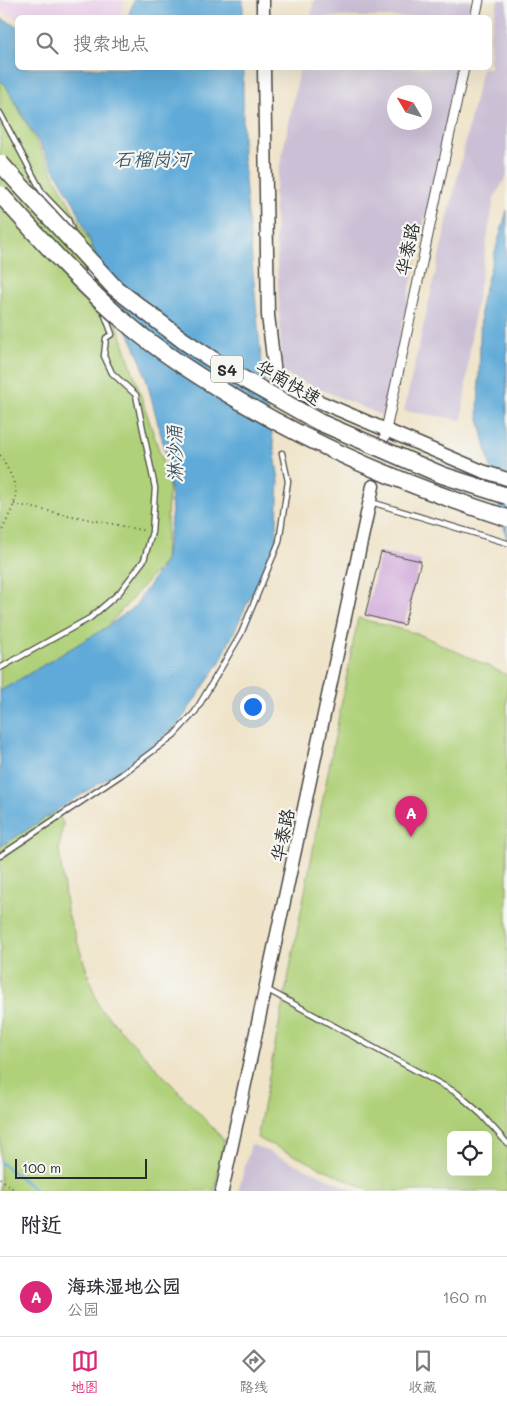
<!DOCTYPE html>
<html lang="zh">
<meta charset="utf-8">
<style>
body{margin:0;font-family:Mali,"LXGW WenKai TC",sans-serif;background:#f7f7f7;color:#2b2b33}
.controls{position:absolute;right:15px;bottom:15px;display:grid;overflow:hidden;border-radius:8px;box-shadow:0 5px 20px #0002}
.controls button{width:45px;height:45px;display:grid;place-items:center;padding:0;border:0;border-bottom:1px solid #e1e1e2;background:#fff;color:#2b2b33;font:25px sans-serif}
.compass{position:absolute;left:387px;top:85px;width:45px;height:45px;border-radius:50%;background:#fff;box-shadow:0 5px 20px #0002;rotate:308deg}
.scale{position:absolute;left:15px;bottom:12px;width:132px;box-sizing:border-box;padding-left:5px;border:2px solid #2b2b2b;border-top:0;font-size:14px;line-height:18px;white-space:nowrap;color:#2b2b2b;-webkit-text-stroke:4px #f6f6f2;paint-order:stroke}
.you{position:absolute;left:252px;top:706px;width:18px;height:18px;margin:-12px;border:4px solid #fff;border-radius:50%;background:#1a73e8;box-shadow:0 0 0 8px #1a73e833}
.badge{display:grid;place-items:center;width:32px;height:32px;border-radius:50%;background:#db2777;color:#fff;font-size:16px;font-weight:700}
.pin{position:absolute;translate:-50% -41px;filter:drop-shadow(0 1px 2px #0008)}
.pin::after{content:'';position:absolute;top:26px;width:18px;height:15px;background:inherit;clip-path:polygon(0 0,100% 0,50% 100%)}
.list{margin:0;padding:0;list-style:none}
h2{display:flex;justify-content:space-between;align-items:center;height:65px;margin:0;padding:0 20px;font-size:21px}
h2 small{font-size:16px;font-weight:400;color:#7c7c81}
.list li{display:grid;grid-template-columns:32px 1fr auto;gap:15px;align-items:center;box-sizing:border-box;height:80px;padding:0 20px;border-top:1px solid #e1e1e2}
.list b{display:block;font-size:19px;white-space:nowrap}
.list p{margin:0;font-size:16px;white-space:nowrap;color:#7c7c81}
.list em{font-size:16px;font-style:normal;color:#7c7c81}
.icon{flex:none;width:28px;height:28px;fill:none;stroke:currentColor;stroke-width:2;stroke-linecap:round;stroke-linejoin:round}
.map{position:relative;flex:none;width:507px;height:1191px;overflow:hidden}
.search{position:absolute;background:#fff;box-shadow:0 5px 20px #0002;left:15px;right:15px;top:15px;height:55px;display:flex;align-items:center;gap:12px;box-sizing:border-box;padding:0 18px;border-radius:8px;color:#7c7c81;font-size:19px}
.sheet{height:145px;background:#fff}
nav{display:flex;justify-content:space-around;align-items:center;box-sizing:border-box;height:70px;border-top:1px solid #e1e1e2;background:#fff;font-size:14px;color:#7c7c81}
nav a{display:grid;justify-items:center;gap:2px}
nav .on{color:#db2777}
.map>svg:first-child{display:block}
</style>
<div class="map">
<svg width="507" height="1191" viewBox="0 0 507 1191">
<rect width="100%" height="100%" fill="#f6f6f2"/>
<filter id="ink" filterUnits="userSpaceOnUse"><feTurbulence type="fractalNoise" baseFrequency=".02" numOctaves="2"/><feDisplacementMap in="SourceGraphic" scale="10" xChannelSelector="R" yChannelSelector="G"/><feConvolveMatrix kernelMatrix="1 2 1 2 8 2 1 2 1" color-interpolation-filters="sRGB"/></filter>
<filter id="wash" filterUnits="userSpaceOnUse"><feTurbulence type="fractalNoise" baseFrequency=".0096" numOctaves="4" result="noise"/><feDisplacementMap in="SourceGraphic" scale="20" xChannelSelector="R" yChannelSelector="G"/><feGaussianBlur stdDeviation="1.12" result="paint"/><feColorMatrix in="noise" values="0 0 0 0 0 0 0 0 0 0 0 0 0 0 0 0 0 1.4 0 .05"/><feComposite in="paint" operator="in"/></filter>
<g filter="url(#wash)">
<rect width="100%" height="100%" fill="#efe3c8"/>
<!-- built -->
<polygon fill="#ebd1eb" points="0,0 125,0 120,17 17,18 0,11"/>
<!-- industrial -->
<g fill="#cbbfd5" fill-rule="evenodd">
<polygon points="314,0 471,0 468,17 311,17"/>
<polygon points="498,0 507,0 507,175 494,198 472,330 462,420 404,411 482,68 490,68 490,35"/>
<path d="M300,68H457L383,416L282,373L274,194ZM424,92V122H394V92Z"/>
<polygon points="251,1144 356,1191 238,1191"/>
</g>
<!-- green -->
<g fill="#b0d17a" stroke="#6e7e52" fill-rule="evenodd">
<polygon points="0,81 4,82 91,244 169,481 165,561 107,627 0,691"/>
<path d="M358,618L419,634L507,675V1191H371L257,1138ZM451,1135H488V1172H451Z"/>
<polygon points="56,811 63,823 59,850 67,911 99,1007 224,1140 215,1191 0,1191 0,847"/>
</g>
<!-- water -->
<g fill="#5faad8" stroke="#456a82">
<polygon points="134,0 243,0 243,17 128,17"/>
<polygon points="0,18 17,26 18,68 243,68 243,156 252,261 261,358 279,481 276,542 220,662 178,725 134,761 0,847 0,691 107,627 135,606 165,561 172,511 167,458 143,367 75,205 4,83 0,81"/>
<polygon points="507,210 507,540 478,414 481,301"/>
</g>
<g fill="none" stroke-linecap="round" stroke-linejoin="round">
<!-- stream -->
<polyline stroke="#5faad8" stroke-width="2.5" points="0,1162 37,1191"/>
</g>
<g id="blocks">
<!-- building -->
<polygon fill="#cda2d8" points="381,552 421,561 404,625 365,615"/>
</g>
</g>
<g filter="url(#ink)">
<use href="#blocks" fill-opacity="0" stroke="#484743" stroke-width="1"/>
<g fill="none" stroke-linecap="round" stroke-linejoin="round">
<defs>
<g id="lane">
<polyline points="0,113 43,194 68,220 73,233"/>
<polyline points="86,266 93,284"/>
<polyline points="371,502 507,543"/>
<polyline points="0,668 90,618 119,593 144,560 152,532 155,488 136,395 112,373 104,356 106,338 112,334 103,310"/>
<polyline points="0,856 121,775 174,735 195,712 241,634 279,542 288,481 282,453"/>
<polyline points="268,990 457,1093 481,1114 507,1143"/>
</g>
<g id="street">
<polyline points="475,18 479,0"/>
<polyline points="384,439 464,68"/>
</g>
<g id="secondary">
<polyline points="263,0 263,18"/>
<polyline points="264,68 268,315 276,383 482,471 507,479"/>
<polyline points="222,1191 373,486"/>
</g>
</defs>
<!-- lane casing -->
<use href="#lane" stroke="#484743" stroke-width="7"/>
<!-- street casing -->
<use href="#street" stroke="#484743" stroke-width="11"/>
<!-- secondary casing -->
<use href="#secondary" stroke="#484743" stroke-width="15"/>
<!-- path -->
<g stroke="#484743" stroke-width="2" stroke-dasharray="1 4" stroke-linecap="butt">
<path d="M0,455C23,496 19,493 0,535"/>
<polyline points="14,504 146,531"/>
<polyline points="0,1178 16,1191"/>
</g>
<!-- lane -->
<use href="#lane" stroke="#fff" stroke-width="4.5"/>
<!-- street -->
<use href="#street" stroke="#fff" stroke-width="9"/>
<!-- secondary -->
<use href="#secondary" stroke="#fff" stroke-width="12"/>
<defs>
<g id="highway-bridge">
<polyline points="0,163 115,288 184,341 236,375 319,422 442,475 507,496"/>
<path d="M0,194C42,241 83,287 132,328C162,353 195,374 228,394C317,448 409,487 507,518"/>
</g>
</defs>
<!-- highway-bridge casing -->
<use href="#highway-bridge" stroke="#484743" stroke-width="19" stroke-linecap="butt"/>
<!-- highway-bridge -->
<use href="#highway-bridge" stroke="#fff" stroke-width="16"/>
</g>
</g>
<g text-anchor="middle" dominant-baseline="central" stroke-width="4.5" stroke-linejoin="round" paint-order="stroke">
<!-- shield labels -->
<rect fill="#f6f6f2" stroke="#686867" stroke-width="1" x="211" y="355.5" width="32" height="27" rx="4"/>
<g font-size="16" font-weight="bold" fill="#2b2b2b">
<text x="227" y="369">S4</text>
</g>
<!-- street labels -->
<g font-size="18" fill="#2b2b2b" stroke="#f6f6f2">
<text transform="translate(407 249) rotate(-78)">华泰路</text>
<text transform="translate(289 382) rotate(30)">华南快速</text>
<text transform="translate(282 835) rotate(-78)">华泰路</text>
</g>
<!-- water labels -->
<g font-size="19" font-style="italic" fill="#3d5768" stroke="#f6f6f2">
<text x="152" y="158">石榴岗河</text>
<text transform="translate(174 454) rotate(-91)">淋沙涌</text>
</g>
</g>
</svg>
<div class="controls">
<button><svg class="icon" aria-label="locate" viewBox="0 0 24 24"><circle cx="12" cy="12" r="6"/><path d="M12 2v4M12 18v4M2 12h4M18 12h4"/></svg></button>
</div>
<svg class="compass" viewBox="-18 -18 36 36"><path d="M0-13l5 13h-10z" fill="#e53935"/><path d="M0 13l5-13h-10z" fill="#7c7c81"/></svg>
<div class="scale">100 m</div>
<div class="you"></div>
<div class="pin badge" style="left:411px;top:837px">A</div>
<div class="search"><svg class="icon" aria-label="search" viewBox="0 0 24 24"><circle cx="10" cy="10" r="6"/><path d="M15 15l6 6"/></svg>搜索地点</div>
</div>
<section class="sheet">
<h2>附近<small></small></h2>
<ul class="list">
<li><span class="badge">A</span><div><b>海珠湿地公园</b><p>公园</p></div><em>160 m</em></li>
</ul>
</section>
<nav>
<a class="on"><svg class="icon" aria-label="map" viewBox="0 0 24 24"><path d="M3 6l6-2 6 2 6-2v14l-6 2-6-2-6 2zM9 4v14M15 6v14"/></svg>地图</a>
<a><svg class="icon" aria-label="directions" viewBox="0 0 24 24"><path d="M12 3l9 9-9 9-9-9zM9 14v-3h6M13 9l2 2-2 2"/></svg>路线</a>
<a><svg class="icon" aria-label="saved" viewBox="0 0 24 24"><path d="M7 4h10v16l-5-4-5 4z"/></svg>收藏</a>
</nav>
